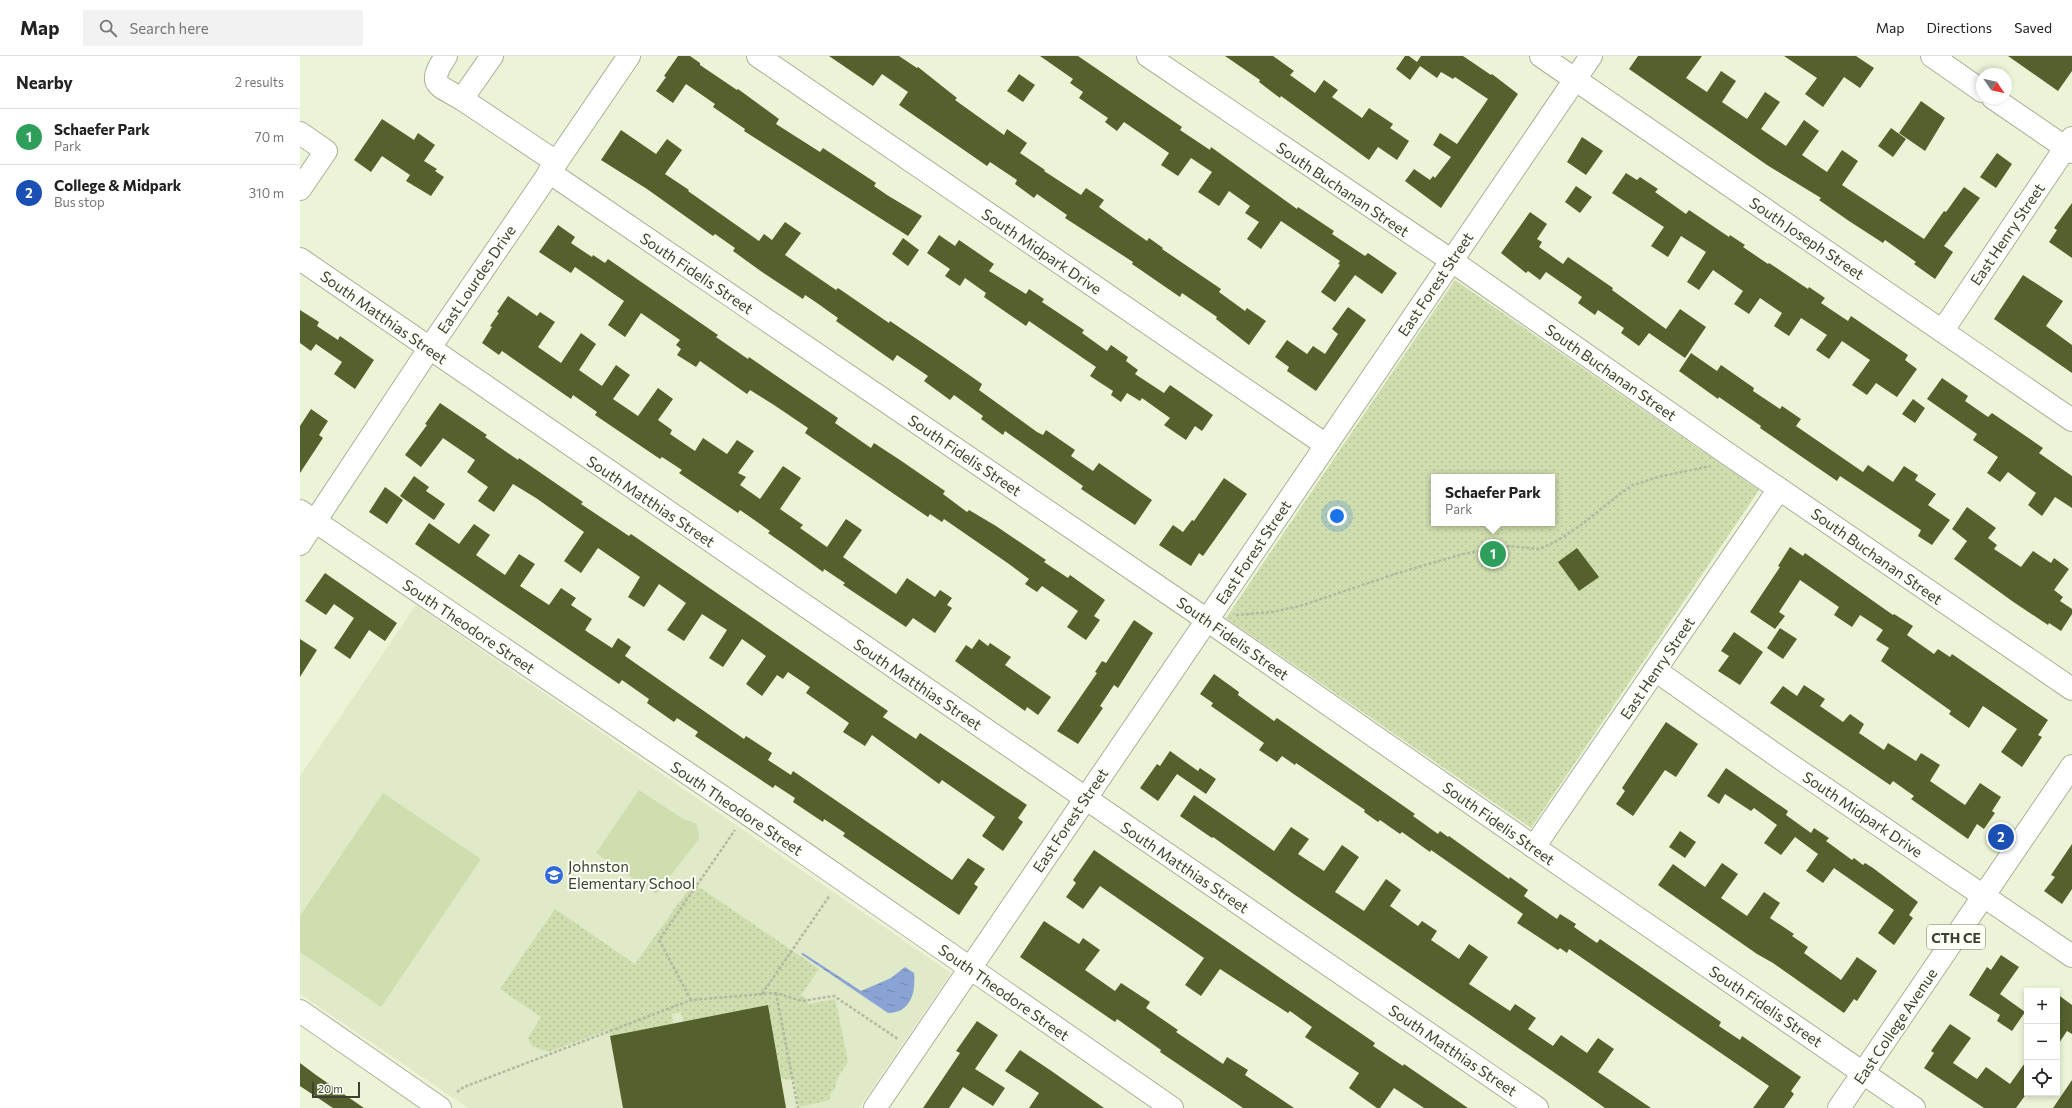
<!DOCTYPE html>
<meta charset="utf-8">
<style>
body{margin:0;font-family:Commissioner,sans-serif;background:#f2f2f2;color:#222}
.controls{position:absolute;right:12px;bottom:12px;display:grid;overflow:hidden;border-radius:0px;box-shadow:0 2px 6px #0003}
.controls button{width:36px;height:36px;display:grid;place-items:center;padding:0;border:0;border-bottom:1px solid #e0e0e0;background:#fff;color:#222;font:20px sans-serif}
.compass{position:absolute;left:1676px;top:12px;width:36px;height:36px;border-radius:50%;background:#fff;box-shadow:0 2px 6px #0003;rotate:124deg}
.scale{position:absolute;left:12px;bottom:10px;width:48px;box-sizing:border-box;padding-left:4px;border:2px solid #3b3f34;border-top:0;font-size:11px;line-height:14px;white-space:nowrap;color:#3b3f34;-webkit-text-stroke:3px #fbfff4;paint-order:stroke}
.you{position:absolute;left:1037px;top:460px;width:14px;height:14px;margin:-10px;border:3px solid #fff;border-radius:50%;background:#1a73e8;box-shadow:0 0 0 6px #1a73e833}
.badge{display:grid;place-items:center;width:26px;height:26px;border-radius:50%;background:#7c3aed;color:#fff;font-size:13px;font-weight:700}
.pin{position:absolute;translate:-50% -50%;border:2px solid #fff;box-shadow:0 1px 4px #0006}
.popup{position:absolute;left:1131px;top:418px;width:124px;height:52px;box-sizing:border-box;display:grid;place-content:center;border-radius:0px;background:#fff;filter:drop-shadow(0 1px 3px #0005);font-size:13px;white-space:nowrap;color:#767676}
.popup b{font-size:15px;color:#222}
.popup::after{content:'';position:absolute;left:50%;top:100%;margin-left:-8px;border:8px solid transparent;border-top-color:#fff}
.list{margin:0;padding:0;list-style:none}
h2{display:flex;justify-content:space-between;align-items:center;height:52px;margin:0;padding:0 16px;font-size:17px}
h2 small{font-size:13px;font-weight:400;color:#767676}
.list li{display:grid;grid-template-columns:26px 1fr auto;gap:12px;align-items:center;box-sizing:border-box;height:56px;padding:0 16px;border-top:1px solid #e0e0e0}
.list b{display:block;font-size:15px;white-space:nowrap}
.list p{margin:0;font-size:13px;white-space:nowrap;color:#767676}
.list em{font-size:13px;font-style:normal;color:#767676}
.icon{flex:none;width:22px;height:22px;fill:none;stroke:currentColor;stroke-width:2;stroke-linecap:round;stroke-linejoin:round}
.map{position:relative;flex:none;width:1772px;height:1052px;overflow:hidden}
header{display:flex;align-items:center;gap:24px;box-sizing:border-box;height:56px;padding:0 20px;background:#fff;border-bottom:1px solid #e0e0e0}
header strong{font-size:19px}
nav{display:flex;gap:22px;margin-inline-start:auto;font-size:14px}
.search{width:280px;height:36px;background:#f2f2f2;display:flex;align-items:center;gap:10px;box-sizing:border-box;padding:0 14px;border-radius:0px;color:#767676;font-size:15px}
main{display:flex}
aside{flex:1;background:#fff}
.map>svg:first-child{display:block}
</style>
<header>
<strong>Map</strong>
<div class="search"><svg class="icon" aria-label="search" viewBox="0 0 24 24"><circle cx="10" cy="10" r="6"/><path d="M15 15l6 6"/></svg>Search here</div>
<nav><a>Map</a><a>Directions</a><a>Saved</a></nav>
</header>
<main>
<aside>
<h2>Nearby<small>2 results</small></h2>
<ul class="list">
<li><span class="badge" style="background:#2e9e5b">1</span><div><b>Schaefer Park</b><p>Park</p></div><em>70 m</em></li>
<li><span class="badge" style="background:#1a4fb4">2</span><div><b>College &amp; Midpark</b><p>Bus stop</p></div><em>310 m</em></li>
</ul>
</aside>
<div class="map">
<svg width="1772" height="1052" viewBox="0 0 1772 1052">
<defs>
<pattern id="park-dots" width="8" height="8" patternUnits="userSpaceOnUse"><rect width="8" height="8" fill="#d0ddae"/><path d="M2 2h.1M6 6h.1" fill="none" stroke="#b4bf96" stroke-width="1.8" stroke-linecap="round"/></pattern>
<pattern id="water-ripples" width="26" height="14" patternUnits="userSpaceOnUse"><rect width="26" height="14" fill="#89a4d4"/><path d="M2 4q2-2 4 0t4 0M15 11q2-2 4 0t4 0" fill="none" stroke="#7187ad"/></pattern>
</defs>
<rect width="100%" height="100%" fill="#ecf4d8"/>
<!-- built -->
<polygon fill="#e0eac8" points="116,549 651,917 559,1052 168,1052 0,938 0,720"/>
<!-- park -->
<g fill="url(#park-dots)" fill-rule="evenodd">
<path d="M1155,224L1459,434L1231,772L926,562ZM1134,421H1252V467H1134Z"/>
<polygon points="393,827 519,913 501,939 507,943 508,948 534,943 536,946 548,1006 538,1021 534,1034 530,1038 530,1044 499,1051 494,1023 487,1024 481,1022 468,949 383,966 381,956 372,958 373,968 310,980 308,974 248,996 232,990 228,982 241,961 200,933 255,853 335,908"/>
</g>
<!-- pitch -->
<g fill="#d0ddae">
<polygon points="339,734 383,763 397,768 399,783 356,838 296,797"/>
<polygon points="83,737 181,803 81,951 0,896 0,860"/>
</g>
<!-- water -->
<path fill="url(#water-ripples)" d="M503,897L561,935L591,922L605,911L614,917C616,936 611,957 588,957L501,898Z"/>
<!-- building -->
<g fill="#54612c">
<polygon points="378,0 390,0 400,7 400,9 437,34 438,33 479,63 476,68 520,96 523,92 576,127 574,130 587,139 622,160 608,180 444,75 445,73 413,51 415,48 386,28 373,47 356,35 366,21 364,20"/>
<polygon points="529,0 599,0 617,12 618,11 657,42 655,44 704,79 707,73 727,87 720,97 745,114 744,115 781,139 786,132 804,144 799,151 814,162 847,185 849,182 863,192 862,193 921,233 919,236 945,255 947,252 966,265 949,289 916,263 917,261 882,237 880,241 832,208 833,206 765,162 767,159 737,138 734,142 715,128 717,124 690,106 687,110 599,49 608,36 582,18 573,30"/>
<polygon points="740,0 778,0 882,71 880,74 910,94 911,91 997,153 998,151 1034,175 1032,178 1065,200 1068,197 1097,217 1082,238 1055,219 1035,246 1021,236 1040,209 1038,208 1040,205 981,165 961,193 947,183 959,166 945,157 950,150 929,135 919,150 898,136 912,116 891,102 878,120 861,109 869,97 824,66 817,75 805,66 808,62 779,42 783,36 770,27 773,23"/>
<polygon points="925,0 973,0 994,15 990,19 1015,37 1024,24 1038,34 1032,41 1062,62 1069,52 1093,68 1090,72 1109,85 1097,104 1078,91 1069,104 981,40 980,42 959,26 960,24"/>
<polygon points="1105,0 1109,0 1117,6 1121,0 1163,0 1191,19 1192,18 1218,38 1141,152 1105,125 1114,113 1130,124 1133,120 1135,122 1151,101 1133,89 1140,77 1157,88 1188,43 1155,21 1153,23 1141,16 1137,22 1120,10 1110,24 1096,13"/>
<polygon points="1338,0 1402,0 1386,22 1407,36 1421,15 1436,25 1422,46 1447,63 1465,36 1480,46 1461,73 1486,90 1504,64 1519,75 1502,99 1527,116 1542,94 1558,105 1542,129 1624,183 1644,155 1646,156 1664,131 1680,142 1644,190 1653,196 1635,223 1614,208 1616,206 1585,184 1583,187 1549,165 1519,144 1521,142 1467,109 1329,13"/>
<polygon points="1484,0 1556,0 1574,12 1560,32 1544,21 1523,51 1505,38 1517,22"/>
<polygon points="1708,0 1772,0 1772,15 1758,35"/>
<polygon points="719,18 735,29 723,46 707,35"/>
<polygon points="1621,45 1645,62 1625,95 1599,77"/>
<polygon points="82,63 114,84 118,77 135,89 124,105 137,113 135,115 144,121 131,140 106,125 110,119 82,100 71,116 54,104"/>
<polygon points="1591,72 1606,83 1593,101 1578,90"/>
<polygon points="321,74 356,98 367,83 382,94 365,118 389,134 388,135 459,185 464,178 472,184 485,166 501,177 485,199 536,234 538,232 589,267 590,265 642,300 682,328 679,334 737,376 743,379 746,374 775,394 771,400 793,415 799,407 852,444 835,469 781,433 783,430 705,375 703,379 681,363 683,360 654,339 650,344 624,325 628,320 597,299 593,305 536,265 538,262 517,247 505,239 503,243 462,216 433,195 435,192 415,178 413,180 347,133 301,104"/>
<polygon points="1282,81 1303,95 1286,119 1267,106"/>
<polygon points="1697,97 1712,108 1696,132 1680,121"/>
<polygon points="1326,117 1337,124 1340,121 1358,133 1355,136 1386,158 1389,154 1429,181 1430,179 1445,189 1443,191 1468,208 1469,207 1508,233 1509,231 1525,242 1521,247 1548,265 1551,260 1608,299 1605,304 1617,313 1597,341 1576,327 1567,339 1552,329 1570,304 1542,285 1529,303 1516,294 1527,279 1501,262 1489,280 1474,270 1482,257 1460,242 1449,258 1434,248 1443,235 1413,214 1399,234 1387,226 1406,196 1381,180 1368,201 1351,190 1364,171 1312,137"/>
<polygon points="1276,130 1292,141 1280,157 1265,146"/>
<polygon points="1772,147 1772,202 1749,186 1757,174 1754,172"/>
<polygon points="1230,156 1247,168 1237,183 1242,186 1239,191 1263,208 1268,201 1313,232 1312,234 1366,273 1380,253 1406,271 1385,302 1349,277 1339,290 1321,277 1324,272 1298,254 1295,259 1278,247 1282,241 1246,216 1240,224 1228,215 1226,217 1201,197"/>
<polygon points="258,169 275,181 271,187 292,201 293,199 305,207 308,203 418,279 416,281 448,303 449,301 538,362 535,367 571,392 574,387 600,404 645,435 643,438 667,456 669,454 696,470 746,504 744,506 768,522 770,519 805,544 794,560 800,564 786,584 767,571 778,555 742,530 737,536 725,528 729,523 709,508 644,463 642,466 630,458 628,461 594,438 505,377 508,372 474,349 450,334 447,338 400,305 396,311 377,299 381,293 376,289 380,284 341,257 325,281 308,269 324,245 275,211 271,217 239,196"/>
<polygon points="639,179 655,190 659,184 694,208 689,215 726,238 729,233 744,243 742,246 784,274 782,277 807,295 811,289 828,301 826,305 838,314 835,318 864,337 870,329 906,354 913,359 902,375 895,370 886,384 864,369 870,362 842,342 840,345 827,337 821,346 811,339 813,335 790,320 796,311 729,265 726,270 684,241 686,237 665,222 660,230 645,220 650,213 627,197"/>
<polygon points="603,182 619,194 608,210 592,198"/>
<polygon points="1723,219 1763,245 1746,270 1772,289 1772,317 1694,263"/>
<polygon points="208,240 237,260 240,256 255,266 238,291 261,307 281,277 296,288 279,314 302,330 316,309 330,319 313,343 338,360 358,332 373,343 358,364 372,374 370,378 395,395 403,382 427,398 437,384 454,395 438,417 446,421 440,429 460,443 483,410 501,422 480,453 503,469 500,472 527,491 546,463 562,474 543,501 596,538 607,522 635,541 640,534 652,542 647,549 652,552 635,577 613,562 606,571 543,529 545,527 524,513 523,516 494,495 468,477 470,475 440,454 438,457 379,417 382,414 362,401 360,403 295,359 297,356 273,339 271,343 202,295 199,299 182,287 192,271 190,270 199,257 197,256"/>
<polygon points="1048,251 1066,264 1016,335 987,315 989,311 975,301 987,284 1007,298 1013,290 1025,298 1038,278 1032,273"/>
<polygon points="0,254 19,266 17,270 38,284 40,280 74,304 55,333 34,318 42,306 16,288 11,295 0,287"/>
<polygon points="1391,297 1417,315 1421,309 1454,332 1453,335 1480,353 1482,350 1501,363 1496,370 1563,416 1568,409 1593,426 1604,410 1618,419 1615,424 1636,438 1628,449 1650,464 1632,489 1618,480 1621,474 1540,420 1537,425 1460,372 1461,370 1419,341 1418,343 1379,315"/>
<polygon points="1642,322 1668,340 1665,345 1688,361 1692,357 1743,392 1739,397 1772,420 1772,452 1755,441 1742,460 1728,449 1736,437 1708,416 1700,426 1687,417 1698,401 1673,384 1677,378 1627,343"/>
<polygon points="1613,343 1625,352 1615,367 1602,358"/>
<polygon points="140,347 187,379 185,381 218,404 219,402 283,446 281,448 329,480 331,478 588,655 583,661 616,683 620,677 727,749 718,762 723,766 703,795 682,780 695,761 642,724 639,728 572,679 565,690 543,676 549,667 506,637 510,631 488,616 483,623 477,619 462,640 446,628 466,600 442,583 423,611 409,602 427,574 402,558 384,585 367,574 386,547 359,528 344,551 328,541 340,521 298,492 281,517 264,505 284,476 236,442 213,428 194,456 178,445 188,431 167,416 175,404 143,382 121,411 105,399 127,369 125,368"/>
<polygon points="11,353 28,365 19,379 23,382 0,417 0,370"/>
<polygon points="114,420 129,431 126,435 145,448 134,464 100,440"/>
<polygon points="924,422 947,438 903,500 899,497 891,510 859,489 873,469 883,476 892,464 894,465"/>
<polygon points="85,431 103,444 87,468 69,456"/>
<polygon points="1667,451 1696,472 1688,482 1697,489 1694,493 1721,511 1733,495 1751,507 1754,502 1769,513 1754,534 1763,541 1760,545 1772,553 1772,558 1761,575 1749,567 1748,569 1712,545 1654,503 1667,485 1652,473"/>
<polygon points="129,467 159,488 174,468 190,479 176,499 205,519 219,498 235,508 220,530 249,549 261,532 276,542 271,549 292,563 285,574 289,577 312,592 318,582 331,591 325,600 444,683 446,680 472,697 468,704 491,719 493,715 652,824 668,802 685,813 674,828 678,831 659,859 543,780 545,777 524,763 523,766 493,746 495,742 475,729 473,732 395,680 398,676 377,662 374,666 347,647 349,643 322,624 319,628 115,488"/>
<polygon points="1490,491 1503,500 1505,497 1593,559 1594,558 1613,570 1607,579 1634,598 1638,593 1650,601 1652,598 1748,664 1738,679 1742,681 1722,711 1701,696 1717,673 1683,650 1669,672 1649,658 1651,655 1581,605 1589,592 1576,584 1583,574 1560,559 1552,571 1534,559 1539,551 1500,524 1479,556 1485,560 1475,573 1450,556 1480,511 1478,510"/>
<polygon points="1277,492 1299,521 1279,535 1258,506"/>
<polygon points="25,517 97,567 85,585 69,574 50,603 34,592 54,562 34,548 26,559 5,545"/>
<polygon points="834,564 853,577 818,632 814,629 800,650 803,652 778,688 757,675 797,617 795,616 802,605 806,607"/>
<polygon points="1480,572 1497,583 1483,603 1467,592"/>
<polygon points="1434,576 1463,596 1440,629 1418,615 1429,600 1421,595"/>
<polygon points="0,583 17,594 0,621"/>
<polygon points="679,583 688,590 690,587 711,601 705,609 751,641 738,659 727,651 725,655 655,605 666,589 672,593"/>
<polygon points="914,618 939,636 938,639 953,650 974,665 977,662 1115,758 1113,760 1138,778 1140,775 1148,781 1149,780 1209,823 1210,821 1228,834 1224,840 1257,863 1260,858 1276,868 1274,871 1297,887 1300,883 1421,966 1419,970 1440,984 1442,980 1501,1021 1491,1035 1494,1038 1484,1052 1453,1052 1469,1030 1269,893 1267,897 1260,892 1258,894 1217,867 1223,858 1131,794 1130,796 1102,776 1100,778 1080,764 1078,766 1064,756 1065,754 996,707 995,709 982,700 977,706 959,694 964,687 911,650 913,647 900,638"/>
<polygon points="1504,629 1525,643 1520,650 1543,666 1550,658 1564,668 1559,677 1584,694 1588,687 1616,705 1621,697 1640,709 1630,725 1665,749 1680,727 1701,741 1692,755 1695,757 1684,773 1677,768 1668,783 1611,743 1614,740 1593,725 1590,729 1470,647 1483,630 1497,640"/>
<polygon points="1366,666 1398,688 1376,721 1365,714 1333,760 1316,748 1325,735 1322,732"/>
<polygon points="870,695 898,715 900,712 916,723 906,738 877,718 858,745 840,732 857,708 860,710"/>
<polygon points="1426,712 1488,755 1486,759 1511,777 1514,772 1529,782 1526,785 1552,804 1554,802 1563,809 1565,807 1573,812 1618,846 1609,859 1613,862 1594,889 1578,877 1594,854 1534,812 1523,827 1506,815 1518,798 1495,781 1481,799 1464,787 1477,769 1454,752 1451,755 1425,738 1419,748 1407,740"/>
<polygon points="894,739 974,795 991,771 1009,783 998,798 1024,815 1042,789 1059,801 1035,836 1064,855 1086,823 1101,834 1090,850 1118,870 1122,865 1137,875 1131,884 1159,903 1169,888 1188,901 1169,928 1210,955 1215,948 1236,962 1228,973 1253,990 1261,979 1287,997 1298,982 1314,993 1298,1016 1351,1052 1305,1052 1271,1028 995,839 913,781 912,782 880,760"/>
<polygon points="1380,775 1396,786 1385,802 1369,791"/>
<polygon points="1772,788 1772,833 1762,848 1744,835 1755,821 1751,819"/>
<polygon points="794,794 1075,987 1073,990 1103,1010 1104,1008 1168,1052 1124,1052 1094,1032 1080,1052 1077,1052 1049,1032 1059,1017 1005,981 1012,971 990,955 988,957 920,913 901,940 885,929 904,902 800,830 783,853 766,841 776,827 773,824"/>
<polygon points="1422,807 1438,818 1421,842 1447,860 1464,836 1480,847 1470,862 1494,878 1492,880 1508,891 1504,897 1541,924 1557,901 1577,915 1557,945 1554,943 1544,957 1473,907 1457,898 1358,829 1373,808 1405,831"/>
<polygon points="744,865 779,888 783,882 800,894 785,914 815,935 821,927 850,946 846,952 878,974 876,976 923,1008 927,1001 948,1014 945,1019 994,1052 943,1052 860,996 861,994 817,963 815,966 720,901"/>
<polygon points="1701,899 1719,911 1700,938 1725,956 1712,975 1697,965 1700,959 1669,939 1687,911 1691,914"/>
<polygon points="1757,938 1772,949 1772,978 1767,975 1757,990"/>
<polygon points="468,949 486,1052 323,1052 310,980"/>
<polygon points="677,965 698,979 675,1013 705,1032 693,1050 663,1031 649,1052 623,1052 660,997 656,995"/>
<polygon points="1650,968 1671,982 1653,1007 1677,1023 1686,1011 1710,1028 1727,1004 1727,1037 1716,1052 1684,1052 1624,1012 1634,997 1631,995"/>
<polygon points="720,994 750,1014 804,1052 729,1052 739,1037 705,1015"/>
<polygon points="0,1007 16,1019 64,1052 33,1052 0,1030"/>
<polygon points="1772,1024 1772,1052 1753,1052"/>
</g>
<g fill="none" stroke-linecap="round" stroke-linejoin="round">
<defs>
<g id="minor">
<path d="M146,0C127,29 136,28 162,43"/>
<polyline points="192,0 162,43 256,106"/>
<polyline points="458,0 1026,389"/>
<polyline points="848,0 1152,205 1428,398 1772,633"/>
<polyline points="1241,0 1772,364"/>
<polyline points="1632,0 1682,35"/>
<polyline points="1693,42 1772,96"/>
<polyline points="0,77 26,95 0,133"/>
<polyline points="249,116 891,553 1234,791 1614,1052"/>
<polyline points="0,203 1237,1052"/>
<polyline points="1643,274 1772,82"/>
<polyline points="0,455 458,765 872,1052"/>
<polyline points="0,488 129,293 329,0"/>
<polyline points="1355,614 1483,704 1772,900"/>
<polyline points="1234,791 1479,433"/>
<polyline points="0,955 140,1052"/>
<polyline points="575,1052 1291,0"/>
</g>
<polyline id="major" points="1539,1052 1772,710"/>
</defs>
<!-- minor casing -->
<use href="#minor" stroke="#a9b197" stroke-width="24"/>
<!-- major casing -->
<use href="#major" stroke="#a9b197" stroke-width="24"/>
<!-- path -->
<g stroke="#b2b8a2" stroke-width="2.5" stroke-dasharray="3 2" stroke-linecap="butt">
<polyline points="936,559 972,556 1000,550 1098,517 1163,498 1210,490 1239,493 1257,485 1281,469 1321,437 1333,429 1362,420 1411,410"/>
<polyline points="476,937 498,1052"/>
<polyline points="462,938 530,839"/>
<polyline points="391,944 359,884 435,774"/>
<polyline points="157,1036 164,1031 391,944 476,937 502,945 534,940 598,983"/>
</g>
<!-- minor -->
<use href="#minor" stroke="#fff" stroke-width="22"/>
<!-- major -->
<use href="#major" stroke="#fff" stroke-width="22"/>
</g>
<!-- icons -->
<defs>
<symbol id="school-disc" viewBox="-11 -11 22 22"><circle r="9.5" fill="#316ad8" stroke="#fbfff4"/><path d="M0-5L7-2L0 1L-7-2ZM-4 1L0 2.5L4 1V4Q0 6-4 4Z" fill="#fff"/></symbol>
</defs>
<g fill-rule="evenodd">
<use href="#school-disc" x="243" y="808" width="22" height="22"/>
</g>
<g text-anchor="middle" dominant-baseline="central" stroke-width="4" stroke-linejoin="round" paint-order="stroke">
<!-- shield labels -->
<rect fill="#fbfff4" stroke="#75796e" stroke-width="1" x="1627" y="869" width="58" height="24" rx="3"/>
<g font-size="14" font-weight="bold" fill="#3b3f34">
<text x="1656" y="881">CTH CE</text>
</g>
<!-- street labels -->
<g font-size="15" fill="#3b3f34" stroke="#fbfff4">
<text transform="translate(1043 133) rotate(34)">South Buchanan Street</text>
<text transform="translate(1707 178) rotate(-56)">East Henry Street</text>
<text transform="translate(1507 182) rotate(34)">South Joseph Street</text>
<text transform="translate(742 195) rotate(34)">South Midpark Drive</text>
<text transform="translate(397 217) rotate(34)">South Fidelis Street</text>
<text transform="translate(176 223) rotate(-56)">East Lourdes Drive</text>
<text transform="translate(1135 228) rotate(-56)">East Forest Street</text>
<text transform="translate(84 261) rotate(35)">South Matthias Street</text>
<text transform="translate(1311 316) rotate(35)">South Buchanan Street</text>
<text transform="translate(665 399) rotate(34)">South Fidelis Street</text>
<text transform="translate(351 445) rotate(34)">South Matthias Street</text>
<text transform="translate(953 496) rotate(-56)">East Forest Street</text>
<text transform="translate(1577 500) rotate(35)">South Buchanan Street</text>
<text transform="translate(169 570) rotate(34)">South Theodore Street</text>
<text transform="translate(933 582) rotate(35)">South Fidelis Street</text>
<text transform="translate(1357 612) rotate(-56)">East Henry Street</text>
<text transform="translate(618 628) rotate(34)">South Matthias Street</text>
<text transform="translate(437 752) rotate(34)">South Theodore Street</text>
<text transform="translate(1563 758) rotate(34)">South Midpark Drive</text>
<text transform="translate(770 764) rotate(-56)">East Forest Street</text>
<text transform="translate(1199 767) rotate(35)">South Fidelis Street</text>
<text transform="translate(885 811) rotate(34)">South Matthias Street</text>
<text transform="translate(704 936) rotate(35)">South Theodore Street</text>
<text transform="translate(1466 950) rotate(34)">South Fidelis Street</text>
<text transform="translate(1595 970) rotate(-56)">East College Avenue</text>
<text transform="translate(1153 994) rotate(34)">South Matthias Street</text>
</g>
<!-- poi labels -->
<g font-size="15" fill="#3b3f34" stroke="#fbfff4" text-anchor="start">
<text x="268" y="810">Johnston<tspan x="268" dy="17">Elementary School</tspan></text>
</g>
</g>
</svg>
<div class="controls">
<button>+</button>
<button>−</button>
<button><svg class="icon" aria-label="locate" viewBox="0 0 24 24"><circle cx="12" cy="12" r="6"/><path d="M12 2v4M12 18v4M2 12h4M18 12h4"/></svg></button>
</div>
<svg class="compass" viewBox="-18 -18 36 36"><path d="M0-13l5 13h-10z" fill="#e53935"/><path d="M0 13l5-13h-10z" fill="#767676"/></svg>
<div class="scale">20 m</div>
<div class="you"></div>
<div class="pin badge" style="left:1193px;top:498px;background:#2e9e5b">1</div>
<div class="popup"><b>Schaefer Park</b>Park</div>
<div class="pin badge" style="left:1701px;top:781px;background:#1a4fb4">2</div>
</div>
</main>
